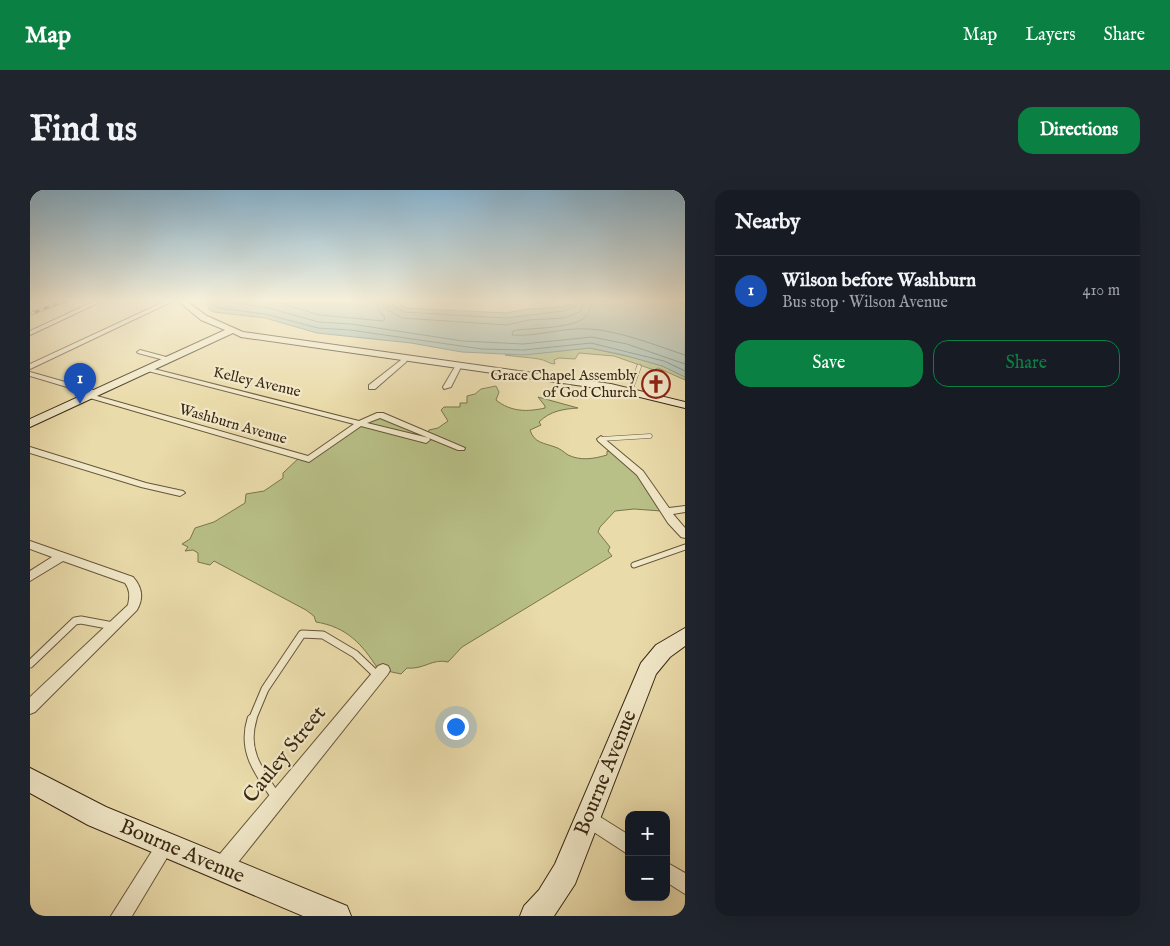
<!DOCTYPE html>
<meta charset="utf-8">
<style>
body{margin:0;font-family:"IM FELL English",serif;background:#20242c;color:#f1f3f6}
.controls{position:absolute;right:15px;bottom:15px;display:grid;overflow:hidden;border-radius:10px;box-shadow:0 5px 20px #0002}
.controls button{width:45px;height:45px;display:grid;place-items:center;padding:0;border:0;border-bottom:1px solid #363941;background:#171b24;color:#f1f3f6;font:25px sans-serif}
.you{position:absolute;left:425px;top:536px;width:18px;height:18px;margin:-12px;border:4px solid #fff;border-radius:50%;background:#1a73e8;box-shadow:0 0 0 8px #1a73e833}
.badge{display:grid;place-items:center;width:32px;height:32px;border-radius:50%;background:#0b8043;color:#fff;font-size:16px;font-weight:700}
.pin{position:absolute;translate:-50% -41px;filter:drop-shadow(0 1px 2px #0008)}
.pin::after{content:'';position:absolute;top:26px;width:18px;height:15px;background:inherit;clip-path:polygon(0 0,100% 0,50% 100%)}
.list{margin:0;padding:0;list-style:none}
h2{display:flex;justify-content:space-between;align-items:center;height:65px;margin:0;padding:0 20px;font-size:21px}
h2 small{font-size:16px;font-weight:400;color:#9ea1a6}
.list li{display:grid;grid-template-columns:32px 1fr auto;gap:15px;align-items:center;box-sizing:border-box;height:70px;padding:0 20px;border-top:1px solid #363941}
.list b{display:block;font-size:19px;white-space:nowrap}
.list p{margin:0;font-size:16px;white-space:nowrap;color:#9ea1a6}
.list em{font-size:16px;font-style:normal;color:#9ea1a6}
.actions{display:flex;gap:10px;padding:15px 20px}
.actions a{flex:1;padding:11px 0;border:1px solid #0b8043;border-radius:15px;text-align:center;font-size:18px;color:#0b8043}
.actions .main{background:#0b8043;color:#fff}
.map{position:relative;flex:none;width:655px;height:726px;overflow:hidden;border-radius:15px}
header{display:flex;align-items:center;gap:30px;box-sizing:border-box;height:70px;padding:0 25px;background:#0b8043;color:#fff}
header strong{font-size:24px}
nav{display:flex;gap:28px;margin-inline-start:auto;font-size:18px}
.intro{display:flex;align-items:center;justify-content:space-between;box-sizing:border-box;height:120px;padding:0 30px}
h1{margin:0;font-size:35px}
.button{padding:12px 22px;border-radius:15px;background:#0b8043;color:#fff;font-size:18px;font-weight:700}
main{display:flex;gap:30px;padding:0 30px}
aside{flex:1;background:#171b24;border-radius:15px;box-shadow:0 5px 20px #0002}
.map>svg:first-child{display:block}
</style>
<header>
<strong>Map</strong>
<nav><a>Map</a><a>Layers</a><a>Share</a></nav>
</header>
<div class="intro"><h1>Find us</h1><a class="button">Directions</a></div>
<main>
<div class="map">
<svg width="655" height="726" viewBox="0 0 655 726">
<rect width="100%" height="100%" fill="#eadbaa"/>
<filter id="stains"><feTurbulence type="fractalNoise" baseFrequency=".004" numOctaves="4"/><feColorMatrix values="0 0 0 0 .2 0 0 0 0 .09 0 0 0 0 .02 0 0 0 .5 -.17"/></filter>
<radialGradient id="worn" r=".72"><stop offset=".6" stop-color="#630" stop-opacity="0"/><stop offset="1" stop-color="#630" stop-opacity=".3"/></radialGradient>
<!-- green -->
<g fill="#b8c087" stroke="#7a744e">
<path d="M560,158C590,165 628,171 655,186V190L628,178L624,180L584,166L549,163L545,169L529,168L524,170L525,174C519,174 516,170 509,169C498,167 487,167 475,165Z"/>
<path d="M466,196L469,202L466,210C481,222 497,222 515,218V216L508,207L548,218C533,219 520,221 509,232L511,235L500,240C504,253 514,253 525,257C529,258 534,262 538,265C551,271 563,269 577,265V261C604,265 618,300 631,321L604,319L585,321L570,337L568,342L580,357L578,361L582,366L432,457L418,472C403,468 393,480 377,478L371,484L348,479C332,454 317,437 286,432L284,426L276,420L184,371L180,375L168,372V363L163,360L155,361L158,357L152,354L160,349L165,338L184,332L215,313L216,304L234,301L253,288V283L271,266L277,267L331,233L350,226L398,243L399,240L408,238L418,231L411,220L414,217H430V213H437V206L445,204L451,199Z"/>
</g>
<!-- water -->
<polygon fill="#9ab9b2" stroke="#747f73" points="175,110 364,110 376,118 476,123 498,119 533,117 548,110 655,110 655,187 632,176 594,165 560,158 494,165 432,162 381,153 287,143 235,128 184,122 180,120"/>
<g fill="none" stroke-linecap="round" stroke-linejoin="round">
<!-- shore -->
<g stroke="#6a7164" stroke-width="1">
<polyline points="181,110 184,116 189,118 235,124 288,138 320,140 452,159 494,160 561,153 634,171 655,181"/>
<polyline points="188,110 238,118 289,132 321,134 433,151 493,154 562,147 597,154 655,174"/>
<polyline points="239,110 290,125 353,131 355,128 348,119 347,110"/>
<polyline points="355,110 358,120 372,128 476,135 499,130 535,128 551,121 554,110"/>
<polyline points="361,110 363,116 374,122 476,128 534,121 546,116 548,110"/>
<path d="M562,110C561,114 560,122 557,125C545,140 501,137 483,141L482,145C508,147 533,137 559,139C591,141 624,155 655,165"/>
</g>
<defs>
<polyline id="lane-far4" points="608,178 609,176"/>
<g id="lane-far3">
<polyline points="600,201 609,177"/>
<polyline points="571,249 620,246"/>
</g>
<polyline id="lane-far2" points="604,375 655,357"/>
<g id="lane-far1">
<polyline points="0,474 45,431 51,430 83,436"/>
<polyline points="222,530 235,499 272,444 293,445 325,464 348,486"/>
</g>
<path id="lane" d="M222,529C212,561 229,582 246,607"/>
<g id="street">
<polygon points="67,110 74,110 0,145 0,141"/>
<polygon points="138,110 145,110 0,179 0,174"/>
<polygon points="110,160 140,168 141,169 138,171 108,163 107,162"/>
<polygon points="374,166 379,167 376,172 345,199 339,199 339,195 371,170"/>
<polygon points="429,173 432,175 421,197 414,199 413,197 426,175"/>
<polygon points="116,177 329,231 347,223 353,223 435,258 434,260 428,260 350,228 337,233 399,248 400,250 396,253 331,236 279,272 53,206 60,204 278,266 324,234 114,180 113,179"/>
<polygon points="0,182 67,201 68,203 64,205 0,186"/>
<polygon points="571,246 613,281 639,318 655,316 655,322 643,324 655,338 655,348 651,347 638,333 607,285 568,251 567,249"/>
<polygon points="0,257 116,293 153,301 155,303 150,306 111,297 0,263"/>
<path d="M0,351L103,387C112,397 114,408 107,420L5,522L0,524V507L98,415C100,406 100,400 95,393L33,371L0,391V381L22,367L0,359Z"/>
<polygon points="353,474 358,476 360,480 358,484 198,685 191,687 184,685 182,678 184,671 348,476"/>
<polygon points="559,620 599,645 599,665 553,635 550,629 553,623"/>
<polygon points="135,647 141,650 144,656 102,726 81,726 129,650"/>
<polygon points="636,672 655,683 655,704 636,692"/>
</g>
<g id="secondary">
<polygon points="147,110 155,110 177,126 213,142 581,194 655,212 655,218 581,200 211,147 203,143 0,237 0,229 195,140 171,130"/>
<polygon points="655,438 655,456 640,467 626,484 545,694 524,726 490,726 494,716 509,700 525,674 611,473 626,455"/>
<polygon points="0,578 76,617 317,716 321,726 273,726 58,635 0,603"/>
</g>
</defs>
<!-- lane-far4 casing -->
<use href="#lane-far4" stroke="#67563a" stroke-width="4.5"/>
<!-- lane-far3 casing -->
<use href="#lane-far3" stroke="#67563a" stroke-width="5"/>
<!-- lane-far2 casing -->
<use href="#lane-far2" stroke="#67563a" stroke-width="7"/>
<!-- lane-far1 casing -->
<use href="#lane-far1" stroke="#67563a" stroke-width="9"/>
<!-- lane casing -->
<use href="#lane" stroke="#67563a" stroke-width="11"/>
<!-- street casing -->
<use href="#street" stroke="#67563a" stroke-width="2"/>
<!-- secondary casing -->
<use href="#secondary" stroke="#3b2915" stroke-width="2"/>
<!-- lane-far4 -->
<use href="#lane-far4" stroke="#f1e8c8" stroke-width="3"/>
<!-- lane-far3 -->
<use href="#lane-far3" stroke="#f1e8c8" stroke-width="4"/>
<!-- lane-far2 -->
<use href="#lane-far2" stroke="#f1e8c8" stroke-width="5"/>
<!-- lane-far1 -->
<use href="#lane-far1" stroke="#f1e8c8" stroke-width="7"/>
<!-- lane -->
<use href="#lane" stroke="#f1e8c8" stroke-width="9"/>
<!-- street -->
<use href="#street" fill="#f1e8c8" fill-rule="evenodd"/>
<!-- secondary -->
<use href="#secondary" fill="#f1e8c8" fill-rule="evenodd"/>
<defs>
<g id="rail">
<polyline points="644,110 655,114"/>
<polyline points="0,124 37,110"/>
</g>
</defs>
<!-- rail casing -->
<use href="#rail" stroke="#3b2915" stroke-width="3"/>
<!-- rail -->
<use href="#rail" stroke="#f1e8c8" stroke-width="2" stroke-dasharray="5" stroke-linecap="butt"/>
</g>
<!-- sky -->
<linearGradient id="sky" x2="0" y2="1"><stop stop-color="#89b6d2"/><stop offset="0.52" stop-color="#f6efd9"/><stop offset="1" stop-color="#f6efd9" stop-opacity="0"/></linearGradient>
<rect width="655" height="212" fill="url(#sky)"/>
<!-- icons -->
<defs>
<symbol id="church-ring" viewBox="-11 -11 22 22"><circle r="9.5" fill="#f1e8c8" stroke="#8f2418" stroke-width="1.5"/><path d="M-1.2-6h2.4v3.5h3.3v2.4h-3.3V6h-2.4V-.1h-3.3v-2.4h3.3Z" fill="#8f2418"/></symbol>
</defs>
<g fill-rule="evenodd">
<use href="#church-ring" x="610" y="178" width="32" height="32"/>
</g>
<g text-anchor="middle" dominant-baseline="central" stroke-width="4.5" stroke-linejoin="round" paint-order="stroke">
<!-- far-poi labels -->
<g font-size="15" fill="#3b2915" stroke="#f1e8c8" text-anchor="end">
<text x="607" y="185">Grace Chapel Assembly<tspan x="607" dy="17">of God Church</tspan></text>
</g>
<!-- far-street labels -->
<g font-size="15" fill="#3b2915" stroke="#f1e8c8">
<text transform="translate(227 192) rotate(13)">Kelley Avenue</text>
<text transform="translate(203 234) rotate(16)">Washburn Avenue</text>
</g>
<!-- near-street labels -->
<g font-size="21" fill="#3b2915" stroke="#f1e8c8">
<text transform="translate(255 565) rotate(-51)">Cauley Street</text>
<text transform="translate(576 583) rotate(-68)">Bourne Avenue</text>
<text transform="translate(152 662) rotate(23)">Bourne Avenue</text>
</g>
</g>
<rect width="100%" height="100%" filter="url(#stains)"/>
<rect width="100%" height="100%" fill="url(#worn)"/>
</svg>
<div class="controls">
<button>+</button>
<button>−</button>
</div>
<div class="you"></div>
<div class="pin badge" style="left:50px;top:214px;background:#1a4fb4">1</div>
</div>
<aside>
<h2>Nearby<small></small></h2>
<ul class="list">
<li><span class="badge" style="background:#1a4fb4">1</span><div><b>Wilson before Washburn</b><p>Bus stop · Wilson Avenue</p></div><em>410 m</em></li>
</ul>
<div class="actions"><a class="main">Save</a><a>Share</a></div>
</aside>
</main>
